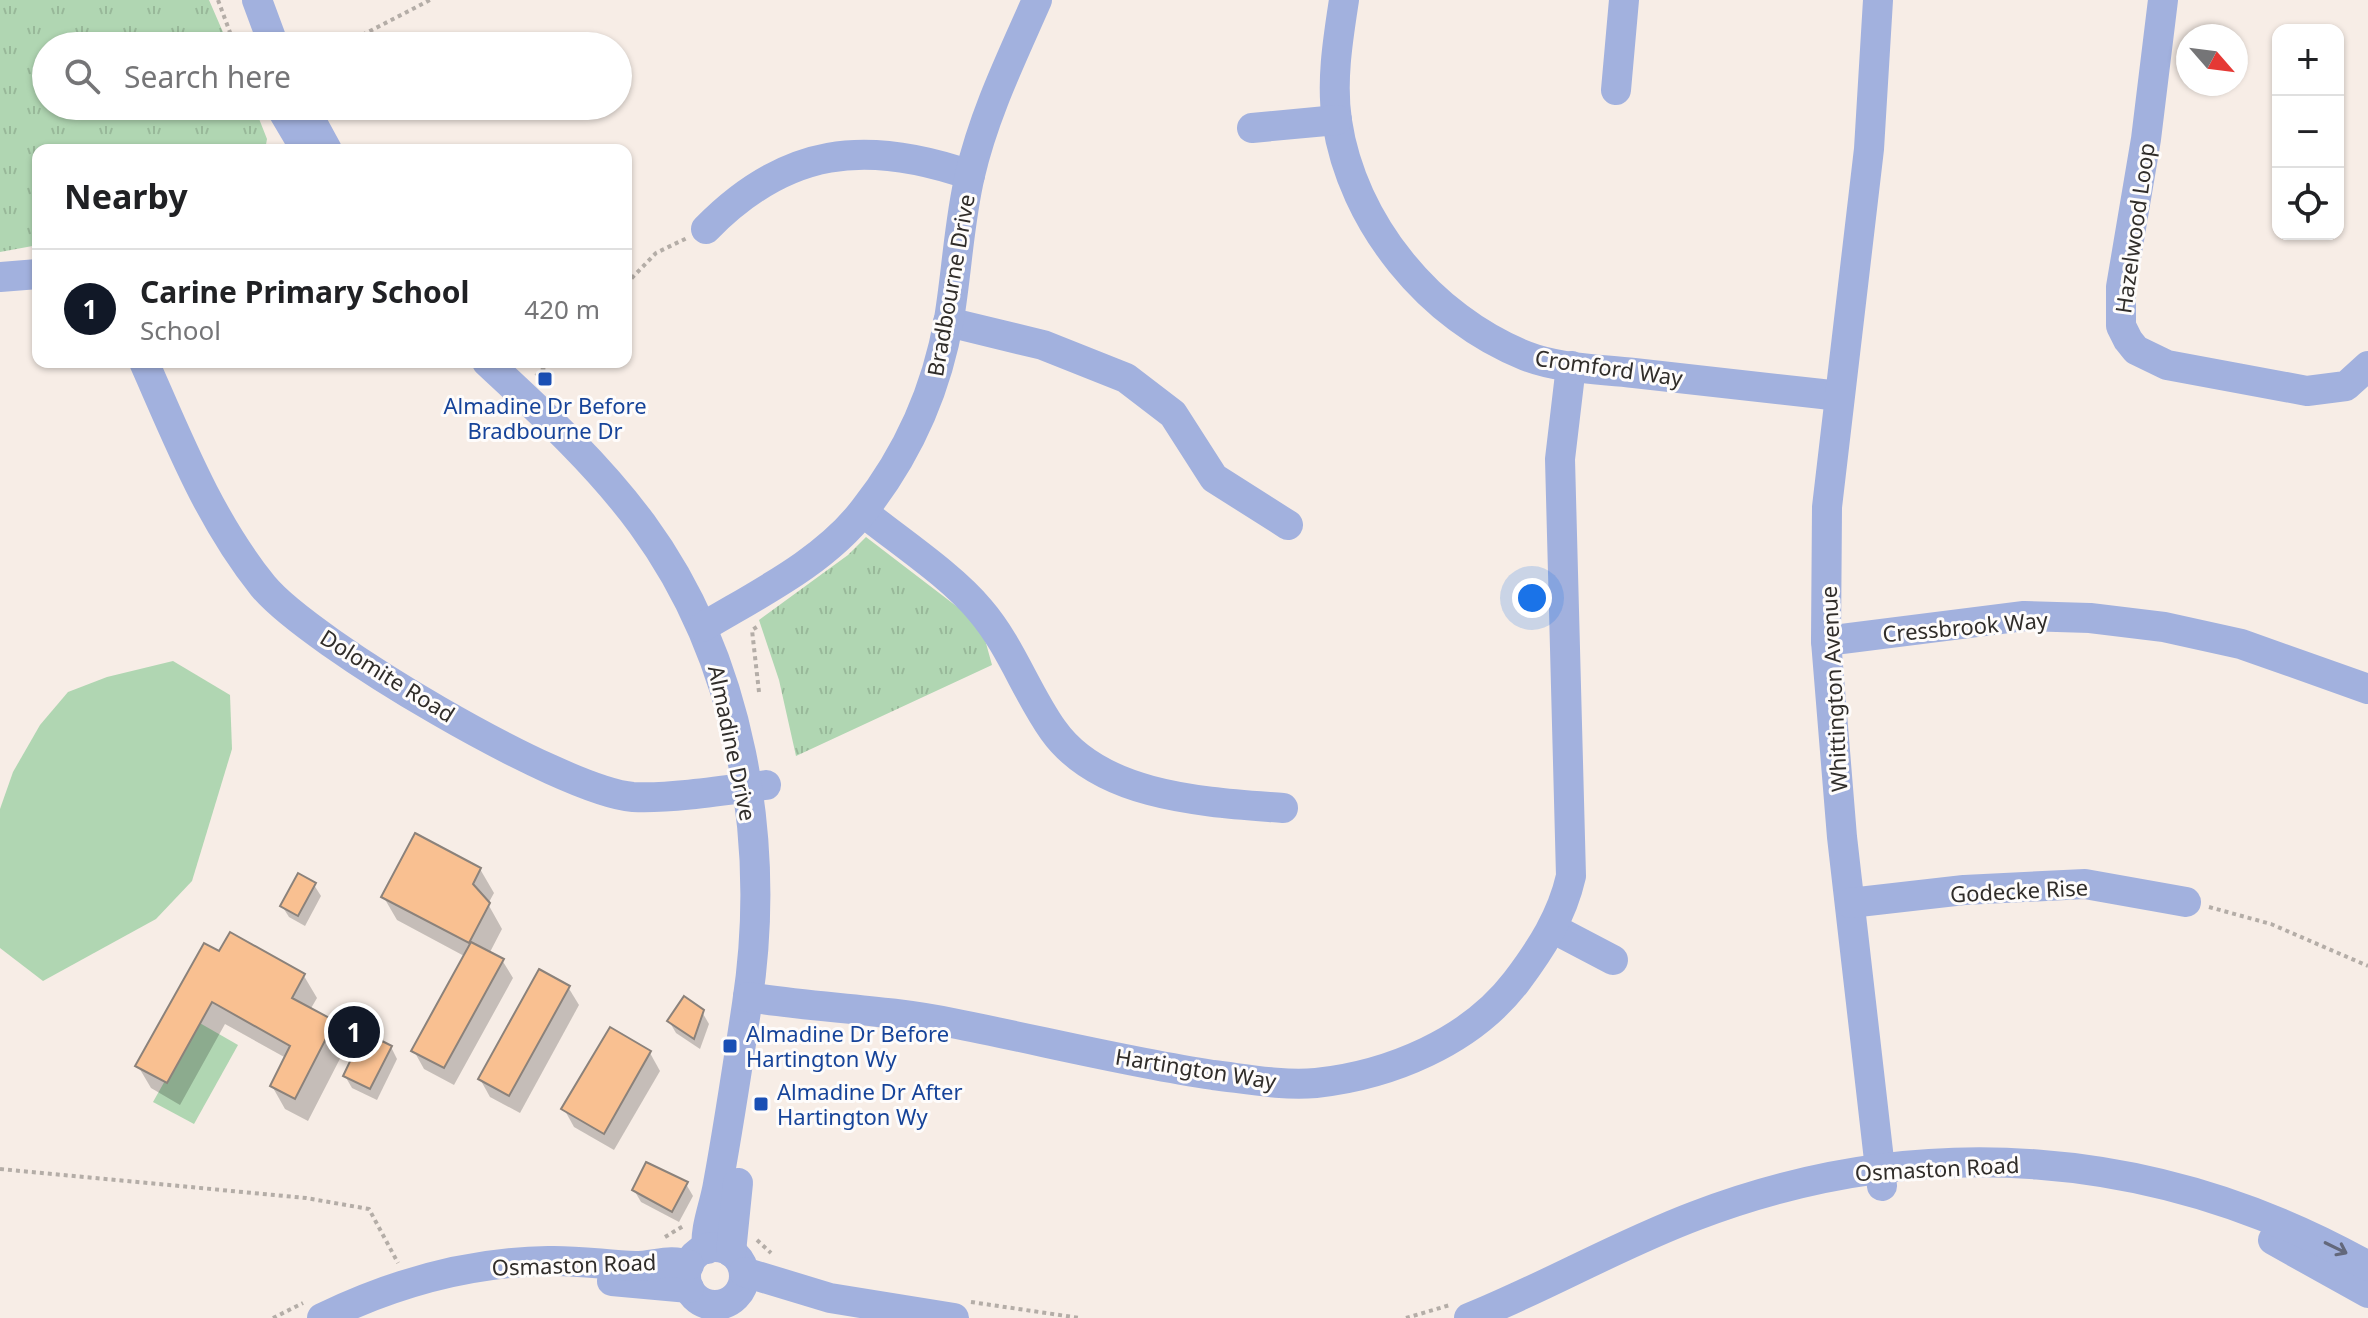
<!DOCTYPE html>
<meta charset="utf-8">
<style>
body{margin:0;font-family:"Noto Sans",sans-serif;background:#f6f6f6;color:#202124}
.controls{position:absolute;right:24px;top:24px;display:grid;overflow:hidden;border-radius:16px;box-shadow:0 2px 6px #0004}
.controls button{width:72px;height:72px;display:grid;place-items:center;padding:0;border:0;border-bottom:2px solid #e0e0e0;background:#fff;color:#202124;font:40px sans-serif}
.compass{position:absolute;left:2176px;top:24px;width:72px;height:72px;border-radius:50%;background:#fff;box-shadow:0 2px 6px #0004;rotate:118deg}
.you{position:absolute;left:1532px;top:598px;width:28px;height:28px;margin:-20px;border:6px solid #fff;border-radius:50%;background:#1a73e8;box-shadow:0 0 0 12px #1a73e833}
.badge{display:grid;place-items:center;width:52px;height:52px;border-radius:50%;background:#111827;color:#fff;font-size:26px;font-weight:700}
.pin{position:absolute;translate:-50% -50%;border:4px solid #fff;box-shadow:0 2px 8px #0006}
.list{margin:0;padding:0;list-style:none}
h2{display:flex;justify-content:space-between;align-items:center;height:104px;margin:0;padding:0 32px;font-size:34px}
h2 small{font-size:26px;font-weight:400;color:#757577}
.list li{display:grid;grid-template-columns:52px 1fr auto;gap:24px;align-items:center;box-sizing:border-box;height:120px;padding:0 32px;border-top:2px solid #e0e0e0}
.list b{display:block;font-size:30px;white-space:nowrap}
.list p{margin:0;font-size:26px;white-space:nowrap;color:#757577}
.list em{font-size:26px;font-style:normal;color:#757577}
.icon{flex:none;width:44px;height:44px;fill:none;stroke:currentColor;stroke-width:2;stroke-linecap:round;stroke-linejoin:round}
.map{position:relative;flex:none;width:2368px;height:1318px;overflow:hidden}
.search{position:absolute;background:#fff;box-shadow:0 2px 6px #0004;left:32px;top:32px;width:600px;height:88px;display:flex;align-items:center;gap:20px;box-sizing:border-box;padding:0 28px;border-radius:44px;color:#757577;font-size:30px}
.panel{position:absolute;background:#fff;box-shadow:0 2px 6px #0004;left:32px;top:144px;width:600px;height:224px;border-radius:16px}
.map>svg:first-child{display:block}
</style>
<div class="map">
<svg width="2368" height="1318" viewBox="0 0 2368 1318">
<defs>
<pattern id="park-tufts" width="24" height="20" patternUnits="userSpaceOnUse" patternTransform="scale(2)"><rect width="24" height="20" fill="#b0d6b2"/><path d="M3 7l-1-3M5 7V3M7 7l1-3M15 17l-1-3M17 17v-4M19 17l1-3" fill="none" stroke="#98b899"/></pattern>
</defs>
<rect width="100%" height="100%" fill="#f7ede6"/>
<!-- grass -->
<g fill="#b0d6b2">
<polygon points="173,661 230,695 232,749 192,881 156,919 43,981 0,948 0,809 13,772 40,725 68,692 107,677"/>
<polygon points="198,1022 238,1045 194,1124 153,1102"/>
</g>
<!-- park -->
<g fill="url(#park-tufts)">
<polygon points="0,0 209,0 229,46 46,46 46,106 254,106 267,139 265,150 38,150 38,245 0,252"/>
<polygon points="866,537 981,625 992,665 796,756 779,680 759,620 848,555"/>
</g>
<!-- shadow -->
<g fill="#0003">
<polygon points="480,869 494,893 488,904 502,929 489,954 502,960 513,978 454,1085 424,1069 414,1051 466,957 397,920 383,896"/>
<polygon points="314,885 321,896 305,926 289,917 282,906"/>
<polygon points="220,954 304,976 317,998 310,1010 334,1022 347,1045 308,1121 285,1109 272,1086 286,1058 225,1024 180,1105 151,1088 138,1066"/>
<polygon points="568,987 579,1005 520,1113 490,1097 480,1079"/>
<polygon points="702,1012 709,1024 700,1049 676,1033 669,1021"/>
<polygon points="391,1047 397,1059 377,1100 352,1088 345,1076"/>
<polygon points="650,1053 660,1071 614,1150 574,1127 564,1109"/>
<polygon points="686,1184 693,1196 679,1222 641,1202 634,1190"/>
</g>
<!-- building -->
<g fill="#f9c091" stroke="#8b827b" stroke-width="2">
<polygon points="415,833 481,868 473,884 490,903 469,943 381,897"/>
<polygon points="298,873 316,883 298,916 280,906"/>
<polygon points="230,932 305,974 292,998 335,1021 295,1099 270,1086 290,1046 212,1002 167,1083 135,1066 204,943 219,951"/>
<polygon points="471,942 504,959 444,1068 411,1051"/>
<polygon points="539,969 570,986 509,1096 478,1079"/>
<polygon points="684,996 704,1010 694,1039 667,1021"/>
<polygon points="610,1027 651,1051 604,1134 561,1109"/>
<polygon points="364,1032 392,1046 370,1089 343,1076"/>
<polygon points="646,1162 688,1182 672,1212 632,1190"/>
</g>
<g fill="none" stroke-linecap="round" stroke-linejoin="round">
<!-- path -->
<g stroke="#b4ada7" stroke-width="4" stroke-dasharray="4 4" stroke-linecap="butt">
<polyline points="218,0 235,46"/>
<polyline points="341,46 430,0"/>
<polyline points="626,284 656,253 687,238"/>
<polyline points="536,376 550,362"/>
<polyline points="759,692 752,630 760,625"/>
<polyline points="2209,907 2271,924 2368,966"/>
<polyline points="0,1169 306,1198 369,1209 398,1263"/>
<polyline points="665,1237 685,1225"/>
<polyline points="757,1240 771,1253"/>
<polyline points="971,1302 1080,1318"/>
<polyline points="273,1318 303,1303"/>
<polyline points="1406,1318 1450,1305"/>
</g>
<!-- minor -->
<g stroke="#a2b1de" stroke-width="30">
<polyline points="257,0 274,46"/>
<path d="M1344,0C1338,39 1331,81 1337,121C1352,223 1430,318 1526,356C1559,369 1600,369 1634,373C1703,381 1771,388 1839,396"/>
<polyline points="1878,0 1869,149 1827,507 1826,641 1842,837 1882,1186"/>
<polyline points="2163,0 2146,139 2121,287 2121,326 2128,340 2136,350 2167,365 2307,391 2346,386 2368,366"/>
<polyline points="1616,90 1624,0"/>
<polyline points="280,106 306,150"/>
<polyline points="303,106 327,150"/>
<polyline points="1252,128 1337,120"/>
<path d="M706,229C786,147 866,139 970,175"/>
<polyline points="0,277 38,274"/>
<polyline points="948,322 1043,345 1126,378 1173,414 1214,478 1288,525"/>
<path d="M144,362C178,439 209,519 263,586C310,643 560,791 633,797C670,799 728,790 766,785"/>
<path d="M487,362C542,413 597,463 642,524C741,659 772,840 747,1004C738,1064 729,1124 718,1184C715,1204 704,1229 707,1249"/>
<path d="M863,512C899,541 952,576 980,610C1011,646 1026,692 1053,730C1101,798 1207,802 1283,808"/>
<path d="M703,627C758,594 824,562 864,510C908,454 937,388 949,319C957,271 959,221 970,175C984,114 1012,57 1037,0"/>
<polyline points="1826,641 2024,616 2090,618 2164,627 2241,644 2368,689"/>
<polyline points="1850,903 1964,890 2085,884 2186,902"/>
<polyline points="1552,928 1613,960"/>
<path d="M748,997C816,1008 884,1009 952,1023C1039,1040 1126,1062 1213,1075C1247,1079 1282,1086 1316,1083C1390,1075 1470,1042 1516,982C1541,949 1562,916 1571,876L1560,459L1571,366"/>
<polyline points="2273,1240 2368,1293"/>
<circle cx="715" cy="1276" r="29"/>
<polyline points="731,1252 738,1183"/>
<polyline points="744,1272 830,1298 954,1318"/>
<polyline points="612,1281 689,1288"/>
<path d="M322,1318C392,1284 470,1262 548,1261C577,1260 606,1265 635,1266C655,1266 669,1258 689,1265"/>
<path d="M1469,1318C1546,1287 1618,1245 1695,1216C1920,1130 2158,1148 2368,1266"/>
</g>
</g>
<!-- one-way arrows -->
<defs><path id="oneway-shaft" d="M-6 0H5M1.5-3L5.5 0L1.5 3" fill="none" stroke-width="1.6" stroke-linecap="round" stroke-linejoin="round" transform="scale(2)"/></defs>
<use stroke="#63687b" href="#oneway-shaft" transform="translate(2336 1248) rotate(26)"/>
<!-- markers -->
<g fill="#1a4fb4" stroke="#fefcfb" stroke-width="3">
<rect x="537" y="371" width="16" height="16" rx="4"/>
<rect x="722" y="1038" width="16" height="16" rx="4"/>
<rect x="753" y="1096" width="16" height="16" rx="4"/>
</g>
<g text-anchor="middle" dominant-baseline="central" stroke-width="6" stroke-linejoin="round" paint-order="stroke">
<!-- street labels -->
<g font-size="22" fill="#302d2a" stroke="#fefcfb">
<text transform="translate(2134 228) rotate(-82)">Hazelwood Loop</text>
<text transform="translate(950 285) rotate(-80)">Bradbourne Drive</text>
<text transform="translate(1609 367) rotate(8)">Cromford Way</text>
<text transform="translate(1965 626) rotate(-5)">Cressbrook Way</text>
<text transform="translate(388 675) rotate(32)">Dolomite Road</text>
<text transform="translate(1833 689) rotate(-93)">Whittington Avenue</text>
<text transform="translate(733 743) rotate(78)">Almadine Drive</text>
<text transform="translate(2019 890) rotate(-3)">Godecke Rise</text>
<text transform="translate(1196 1068) rotate(9)">Hartington Way</text>
<text transform="translate(1937 1168) rotate(-3)">Osmaston Road</text>
<text transform="translate(574 1264) rotate(-2)">Osmaston Road</text>
</g>
<!-- transit labels -->
<g font-size="22" fill="#164399" stroke="#fefcfb" text-anchor="start">
<text x="545" y="405" text-anchor="middle">Almadine Dr Before<tspan x="545" dy="25">Bradbourne Dr</tspan></text>
<text x="746" y="1033">Almadine Dr Before<tspan x="746" dy="25">Hartington Wy</tspan></text>
<text x="777" y="1091">Almadine Dr After<tspan x="777" dy="25">Hartington Wy</tspan></text>
</g>
</g>
</svg>
<div class="controls">
<button>+</button>
<button>−</button>
<button><svg class="icon" aria-label="locate" viewBox="0 0 24 24"><circle cx="12" cy="12" r="6"/><path d="M12 2v4M12 18v4M2 12h4M18 12h4"/></svg></button>
</div>
<svg class="compass" viewBox="-18 -18 36 36"><path d="M0-13l5 13h-10z" fill="#e53935"/><path d="M0 13l5-13h-10z" fill="#757577"/></svg>
<div class="you"></div>
<div class="pin badge" style="left:354px;top:1032px">1</div>
<div class="search"><svg class="icon" aria-label="search" viewBox="0 0 24 24"><circle cx="10" cy="10" r="6"/><path d="M15 15l6 6"/></svg>Search here</div>
<section class="panel">
<h2>Nearby<small></small></h2>
<ul class="list">
<li><span class="badge">1</span><div><b>Carine Primary School</b><p>School</p></div><em>420 m</em></li>
</ul>
</section>
</div>
